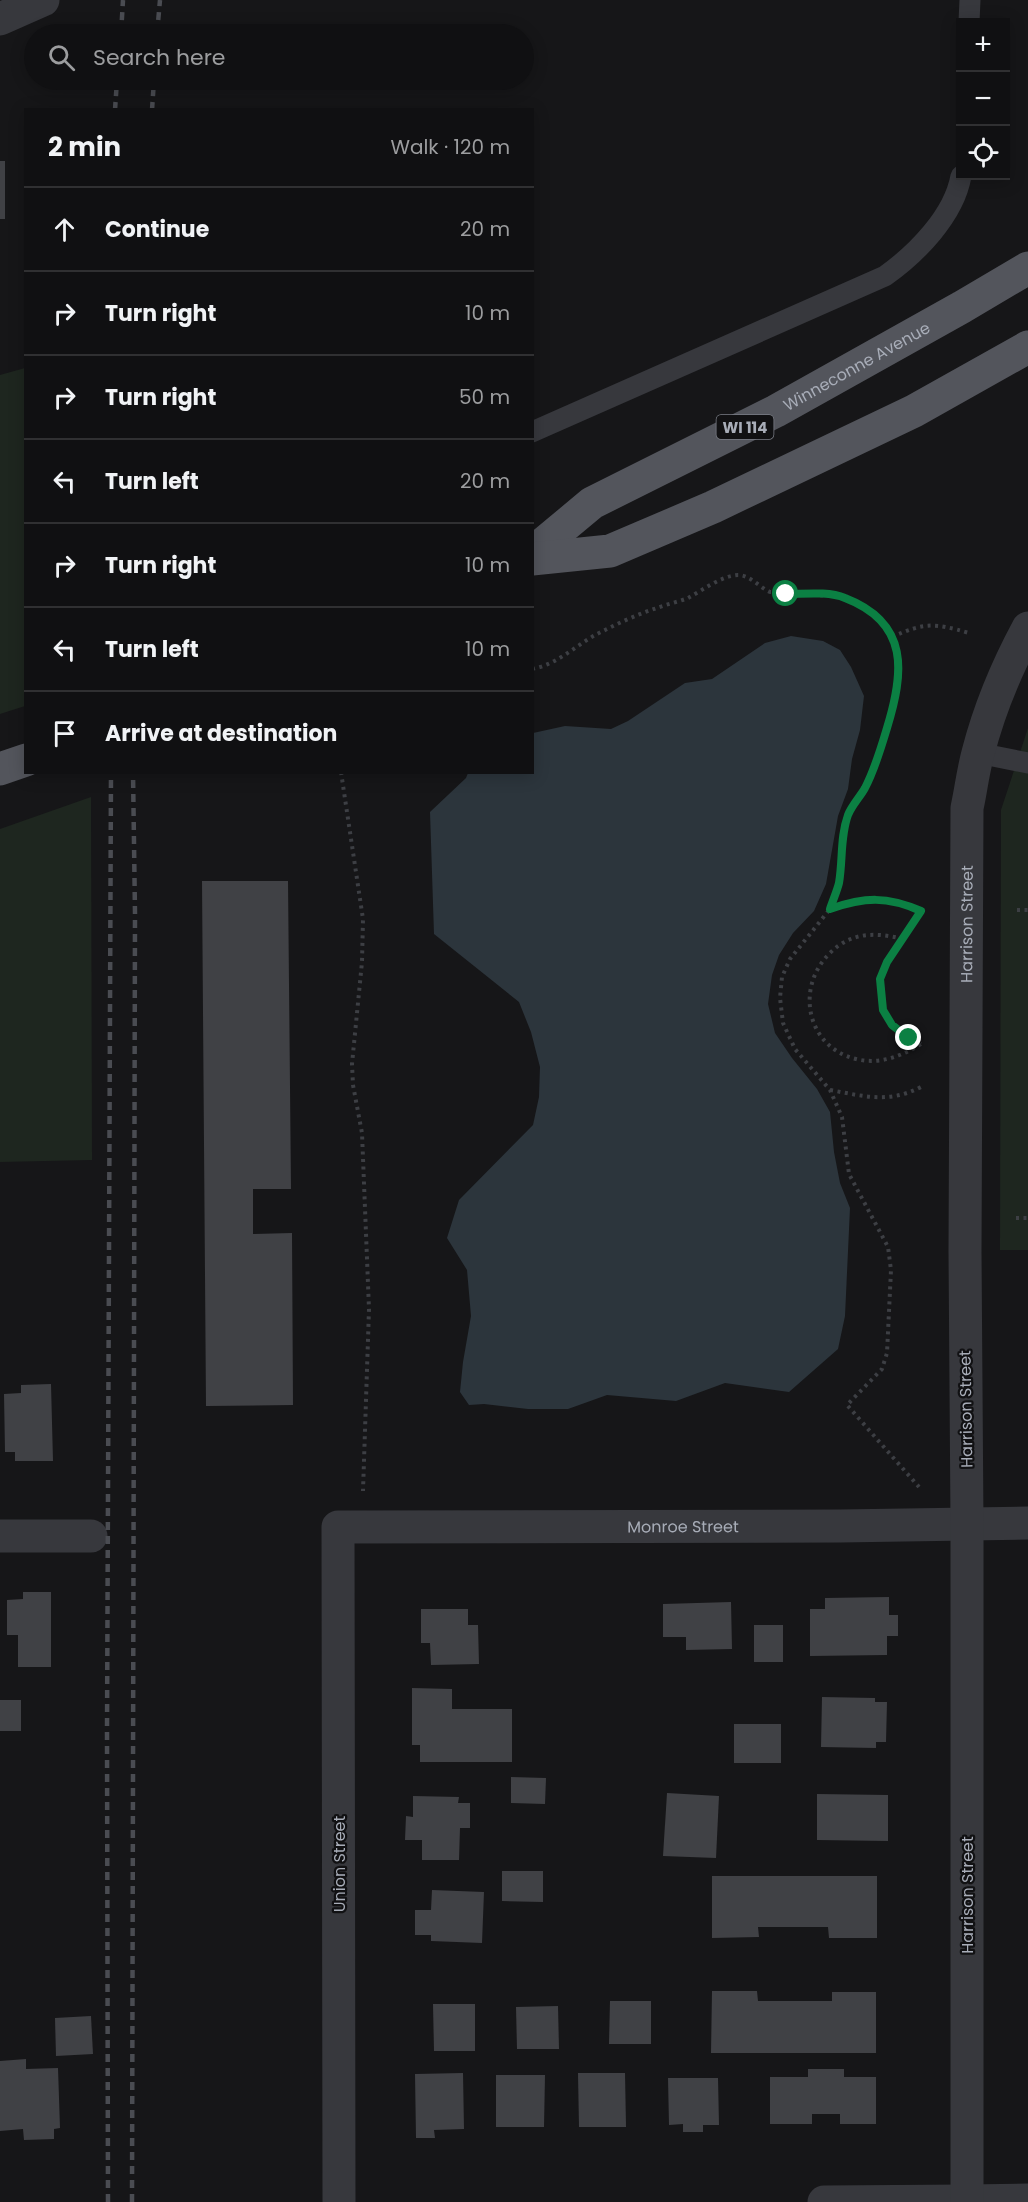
<!DOCTYPE html>
<meta charset="utf-8">
<style>
body{margin:0;font-family:Poppins,sans-serif;background:#19191b;color:#f1f3f6}
.controls{position:absolute;right:18px;top:18px;display:grid;overflow:hidden;border-radius:0px;box-shadow:0 3px 15px #0003}
.controls button{width:54px;height:54px;display:grid;place-items:center;padding:0;border:0;border-bottom:2px solid #303032;background:#101012;color:#f1f3f6;font:30px sans-serif}
.stop{position:absolute;width:18px;height:18px;margin:-14px;border:4px solid #0b8043;border-radius:50%;background:#fff}
.stop.end{background:#0b8043;border-color:#fff;box-shadow:0 2px 6px #0008}
.list{margin:0;padding:0;list-style:none}
h2{display:flex;justify-content:space-between;align-items:center;height:78px;margin:0;padding:0 24px;font-size:26px}
h2 small{font-size:20px;font-weight:400;color:#9c9d9f}
.list li{display:grid;grid-template-columns:39px 1fr auto;gap:18px;align-items:center;box-sizing:border-box;height:84px;padding:0 24px;border-top:2px solid #303032}
.list b{display:block;font-size:22px;white-space:nowrap}
.list em{font-size:20px;font-style:normal;color:#9c9d9f}
.icon{flex:none;width:33px;height:33px;fill:none;stroke:currentColor;stroke-width:2;stroke-linecap:round;stroke-linejoin:round}
.map{position:relative;flex:none;width:1028px;height:2202px;overflow:hidden}
.search{position:absolute;background:#101012;box-shadow:0 3px 15px #0003;left:24px;top:24px;width:510px;height:66px;display:flex;align-items:center;gap:15px;box-sizing:border-box;padding:0 21px;border-radius:33px;color:#9c9d9f;font-size:22px}
.panel{position:absolute;background:#101012;box-shadow:0 3px 15px #0003;left:24px;top:108px;width:510px;height:666px;border-radius:0px}
.map>svg:first-child{display:block}
</style>
<div class="map">
<svg width="1028" height="2202" viewBox="0 0 1028 2202">
<rect width="100%" height="100%" fill="#161618"/>
<!-- green -->
<g fill="#1e261f">
<polygon points="25,368 25,706 0,714 0,375"/>
<polygon points="1028,728 1028,1250 1000,1250 1001,810"/>
<polygon points="91,797 92,1160 0,1162 0,829"/>
</g>
<!-- water -->
<polygon fill="#2c353c" points="791,636 823,641 840,650 851,667 864,696 860,730 852,759 848,789 838,816 826,884 814,911 793,933 779,955 772,975 768,1004 775,1033 792,1058 817,1089 830,1112 834,1152 840,1183 850,1208 845,1316 838,1349 789,1392 725,1383 676,1401 607,1395 568,1409 528,1409 484,1404 469,1405 460,1392 463,1362 471,1316 467,1270 447,1238 459,1200 533,1125 539,1097 540,1067 531,1032 519,1002 434,934 430,812 466,778 468,773 532,772 533,733 565,726 611,729 628,721 685,683 712,679 765,643"/>
<!-- building -->
<g fill="#404145">
<rect x="0" y="161" width="5" height="58"/>
<polygon points="202,881 288,881 291,1189 253,1189 253,1234 292,1233 293,1405 206,1406"/>
<polygon points="51,1384 53,1461 15,1461 15,1452 5,1452 4,1394 21,1393 21,1385"/>
<polygon points="23,1592 51,1592 51,1667 18,1667 18,1635 7,1635 7,1600 23,1599"/>
<polygon points="889,1597 889,1615 898,1615 898,1636 887,1636 887,1655 810,1656 810,1609 825,1609 825,1598"/>
<polygon points="731,1602 732,1649 686,1650 686,1637 663,1637 663,1604"/>
<polygon points="421,1609 468,1609 468,1625 478,1625 479,1664 431,1665 430,1643 421,1643"/>
<rect x="754" y="1625" width="29" height="37"/>
<polygon points="412,1688 452,1689 452,1709 512,1709 512,1762 420,1762 420,1745 412,1745"/>
<polygon points="822,1697 875,1698 875,1702 887,1702 886,1742 876,1742 876,1748 821,1747"/>
<rect x="0" y="1700" width="21" height="31"/>
<rect x="734" y="1724" width="47" height="39"/>
<polygon points="511,1777 546,1778 545,1804 511,1803"/>
<polygon points="667,1793 719,1796 716,1858 663,1856"/>
<polygon points="817,1794 888,1795 888,1841 817,1840"/>
<polygon points="413,1796 459,1797 458,1803 470,1803 470,1828 460,1828 459,1860 422,1860 422,1840 405,1840 406,1816 413,1817"/>
<polygon points="502,1871 543,1871 543,1902 502,1901"/>
<polygon points="712,1876 877,1876 877,1938 829,1938 828,1927 758,1927 759,1937 712,1938"/>
<polygon points="432,1890 484,1892 482,1943 431,1941 431,1935 415,1935 415,1910 431,1910"/>
<polygon points="712,1991 757,1991 758,2001 832,2001 832,1992 876,1992 876,2053 711,2053"/>
<polygon points="610,2001 651,2001 651,2044 609,2044"/>
<polygon points="433,2004 475,2004 475,2051 434,2051"/>
<polygon points="558,2006 559,2049 517,2049 516,2007"/>
<polygon points="91,2016 93,2054 56,2056 55,2018"/>
<polygon points="26,2059 26,2069 58,2068 60,2128 54,2129 54,2139 24,2140 23,2129 0,2131 0,2061"/>
<polygon points="808,2069 844,2069 844,2077 876,2077 876,2124 840,2124 840,2114 812,2114 812,2124 770,2124 770,2077 808,2077"/>
<polygon points="463,2073 464,2129 434,2130 435,2138 416,2138 415,2074"/>
<polygon points="578,2073 625,2073 626,2127 579,2127"/>
<polygon points="496,2075 545,2075 544,2127 496,2127"/>
<polygon points="668,2078 718,2078 719,2125 703,2125 703,2132 683,2132 683,2124 669,2125"/>
</g>
<g fill="none" stroke-linecap="round" stroke-linejoin="round">
<!-- path -->
<g stroke="#3d3f44" stroke-width="4" stroke-dasharray="3 4.5" stroke-linecap="butt">
<path d="M892,637C925,622 935,623 969,633"/>
<path d="M532,669C559,664 578,643 601,632C619,623 638,614 657,608C667,604 678,602 688,598C703,590 721,576 738,575C750,575 759,587 770,592L844,597L867,610L882,622L892,637L898,658L899,676L897,694L879,756L865,788L849,813L844,829L839,885L830,909L790,959L782,977L780,998L783,1023L795,1049L830,1090L842,1117L849,1174L888,1247L891,1270L887,1353L882,1369L847,1405L919,1487"/>
<polyline points="341,772 363,919 362,962 352,1064 353,1085 362,1133 369,1309 363,1491"/>
<path d="M830,909C865,897 887,896 921,911C885,958 851,1008 921,1044"/>
<polyline points="1017,910 1028,910"/>
<path d="M903,939C875,932 851,932 830,953C795,987 806,1047 856,1059C879,1065 902,1056 921,1044"/>
<path d="M830,1090C864,1096 888,1104 921,1087"/>
<polyline points="1016,1218 1028,1218"/>
</g>
<!-- service -->
<g stroke="#37383d" stroke-width="21">
<polyline points="969,22 970,0"/>
<path d="M532,432L885,276C916,254 954,216 961,176"/>
<polyline points="978,753 1028,763"/>
</g>
<!-- minor -->
<g stroke="#37383d" stroke-width="33">
<polyline points="0,19 43,0"/>
<polyline points="0,1536 91,1536"/>
<path id="s1" d="M339,2202L338,1527L840,1526L1028,1523"/>
<polyline points="824,2202 967,2201"/>
</g>
<!-- tertiary -->
<g stroke="#37383d" stroke-width="33">
<polyline points="967,2201 1028,2200"/>
<path id="s2" d="M967,2202V1524L965,1251L967,808C971,790 973,771 978,753C989,710 1007,667 1028,628"/>
</g>
<!-- primary -->
<g stroke="#53555c" stroke-width="33">
<path id="s3" d="M532,553L592,503L776,411L962,307L1028,268"/>
<polyline points="532,559 610,551 713,507 914,411 1028,347"/>
<polyline points="0,769 26,760"/>
</g>
<!-- rail -->
<g stroke="#4a4c52" stroke-width="4.5" stroke-dasharray="8 6" stroke-linecap="butt">
<polyline points="121,34 123,0"/>
<polyline points="157,34 160,0"/>
<polyline points="115,110 117,80"/>
<polyline points="152,110 154,80"/>
<polyline points="108,2202 107,1732 111,772"/>
<polyline points="132,2202 135,914 133,772"/>
</g>
</g>
<g fill="none" stroke-linecap="round" stroke-linejoin="round">
<!-- route -->
<path stroke="#0b8043" stroke-width="8" d="M786,594C804,594 828,591 845,598C910,623 904,673 887,728C881,748 875,769 865,788C860,797 852,805 848,815C840,837 843,860 839,883C837,891 833,900 830,909C865,897 887,896 921,911L887,962L880,979L883,1010L892,1025L909,1038"/>
</g>
<g text-anchor="middle" dominant-baseline="central" stroke-width="4.5" stroke-linejoin="round" paint-order="stroke">
<!-- shield labels -->
<rect fill="#111113" stroke="#7b7e86" stroke-width="1.5" x="716.5" y="415" width="57" height="24" rx="4.5"/>
<g font-size="15" font-weight="bold" fill="#a8adb8">
<text x="745" y="427">WI 114</text>
</g>
<!-- street labels -->
<g font-size="16" fill="#a8adb8" stroke="#111113">
<text stroke="none"><textPath href="#s3" startOffset="376">Winneconne Avenue</textPath></text>
<text stroke="none"><textPath href="#s2" startOffset="1278">Harrison Street</textPath></text>
<text transform="translate(966 1409) rotate(-91)">Harrison Street</text>
<text stroke="none"><textPath href="#s1" startOffset="1020">Monroe Street</textPath></text>
<text transform="translate(339 1864) rotate(-90)">Union Street</text>
<text transform="translate(967 1895) rotate(-90)">Harrison Street</text>
</g>
</g>
</svg>
<div class="controls">
<button>+</button>
<button>−</button>
<button><svg class="icon" aria-label="locate" viewBox="0 0 24 24"><circle cx="12" cy="12" r="6"/><path d="M12 2v4M12 18v4M2 12h4M18 12h4"/></svg></button>
</div>
<div class="stop" style="left:786px;top:594px"></div>
<div class="stop end" style="left:909px;top:1038px"></div>
<div class="search"><svg class="icon" aria-label="search" viewBox="0 0 24 24"><circle cx="10" cy="10" r="6"/><path d="M15 15l6 6"/></svg>Search here</div>
<section class="panel">
<h2>2 min<small>Walk · 120 m</small></h2>
<ul class="list">
<li><svg class="icon" aria-label="ahead" viewBox="0 0 24 24"><path d="M12 20V5M6 11l6-6 6 6"/></svg><div><b>Continue</b></div><em>20 m</em></li>
<li><svg class="icon" aria-label="right" viewBox="0 0 24 24"><path d="M7 20v-9h11M14 6l5 5-5 5"/></svg><div><b>Turn right</b></div><em>10 m</em></li>
<li><svg class="icon" aria-label="right" viewBox="0 0 24 24"><path d="M7 20v-9h11M14 6l5 5-5 5"/></svg><div><b>Turn right</b></div><em>50 m</em></li>
<li><svg class="icon" aria-label="left" viewBox="0 0 24 24"><path d="M17 20v-9H6M10 6l-5 5 5 5"/></svg><div><b>Turn left</b></div><em>20 m</em></li>
<li><svg class="icon" aria-label="right" viewBox="0 0 24 24"><path d="M7 20v-9h11M14 6l5 5-5 5"/></svg><div><b>Turn right</b></div><em>10 m</em></li>
<li><svg class="icon" aria-label="left" viewBox="0 0 24 24"><path d="M17 20v-9H6M10 6l-5 5 5 5"/></svg><div><b>Turn left</b></div><em>10 m</em></li>
<li><svg class="icon" aria-label="arrive" viewBox="0 0 24 24"><path d="M6 21V4h12l-3 4 3 4H6"/></svg><div><b>Arrive at destination</b></div></li>
</ul>
</section>
</div>
